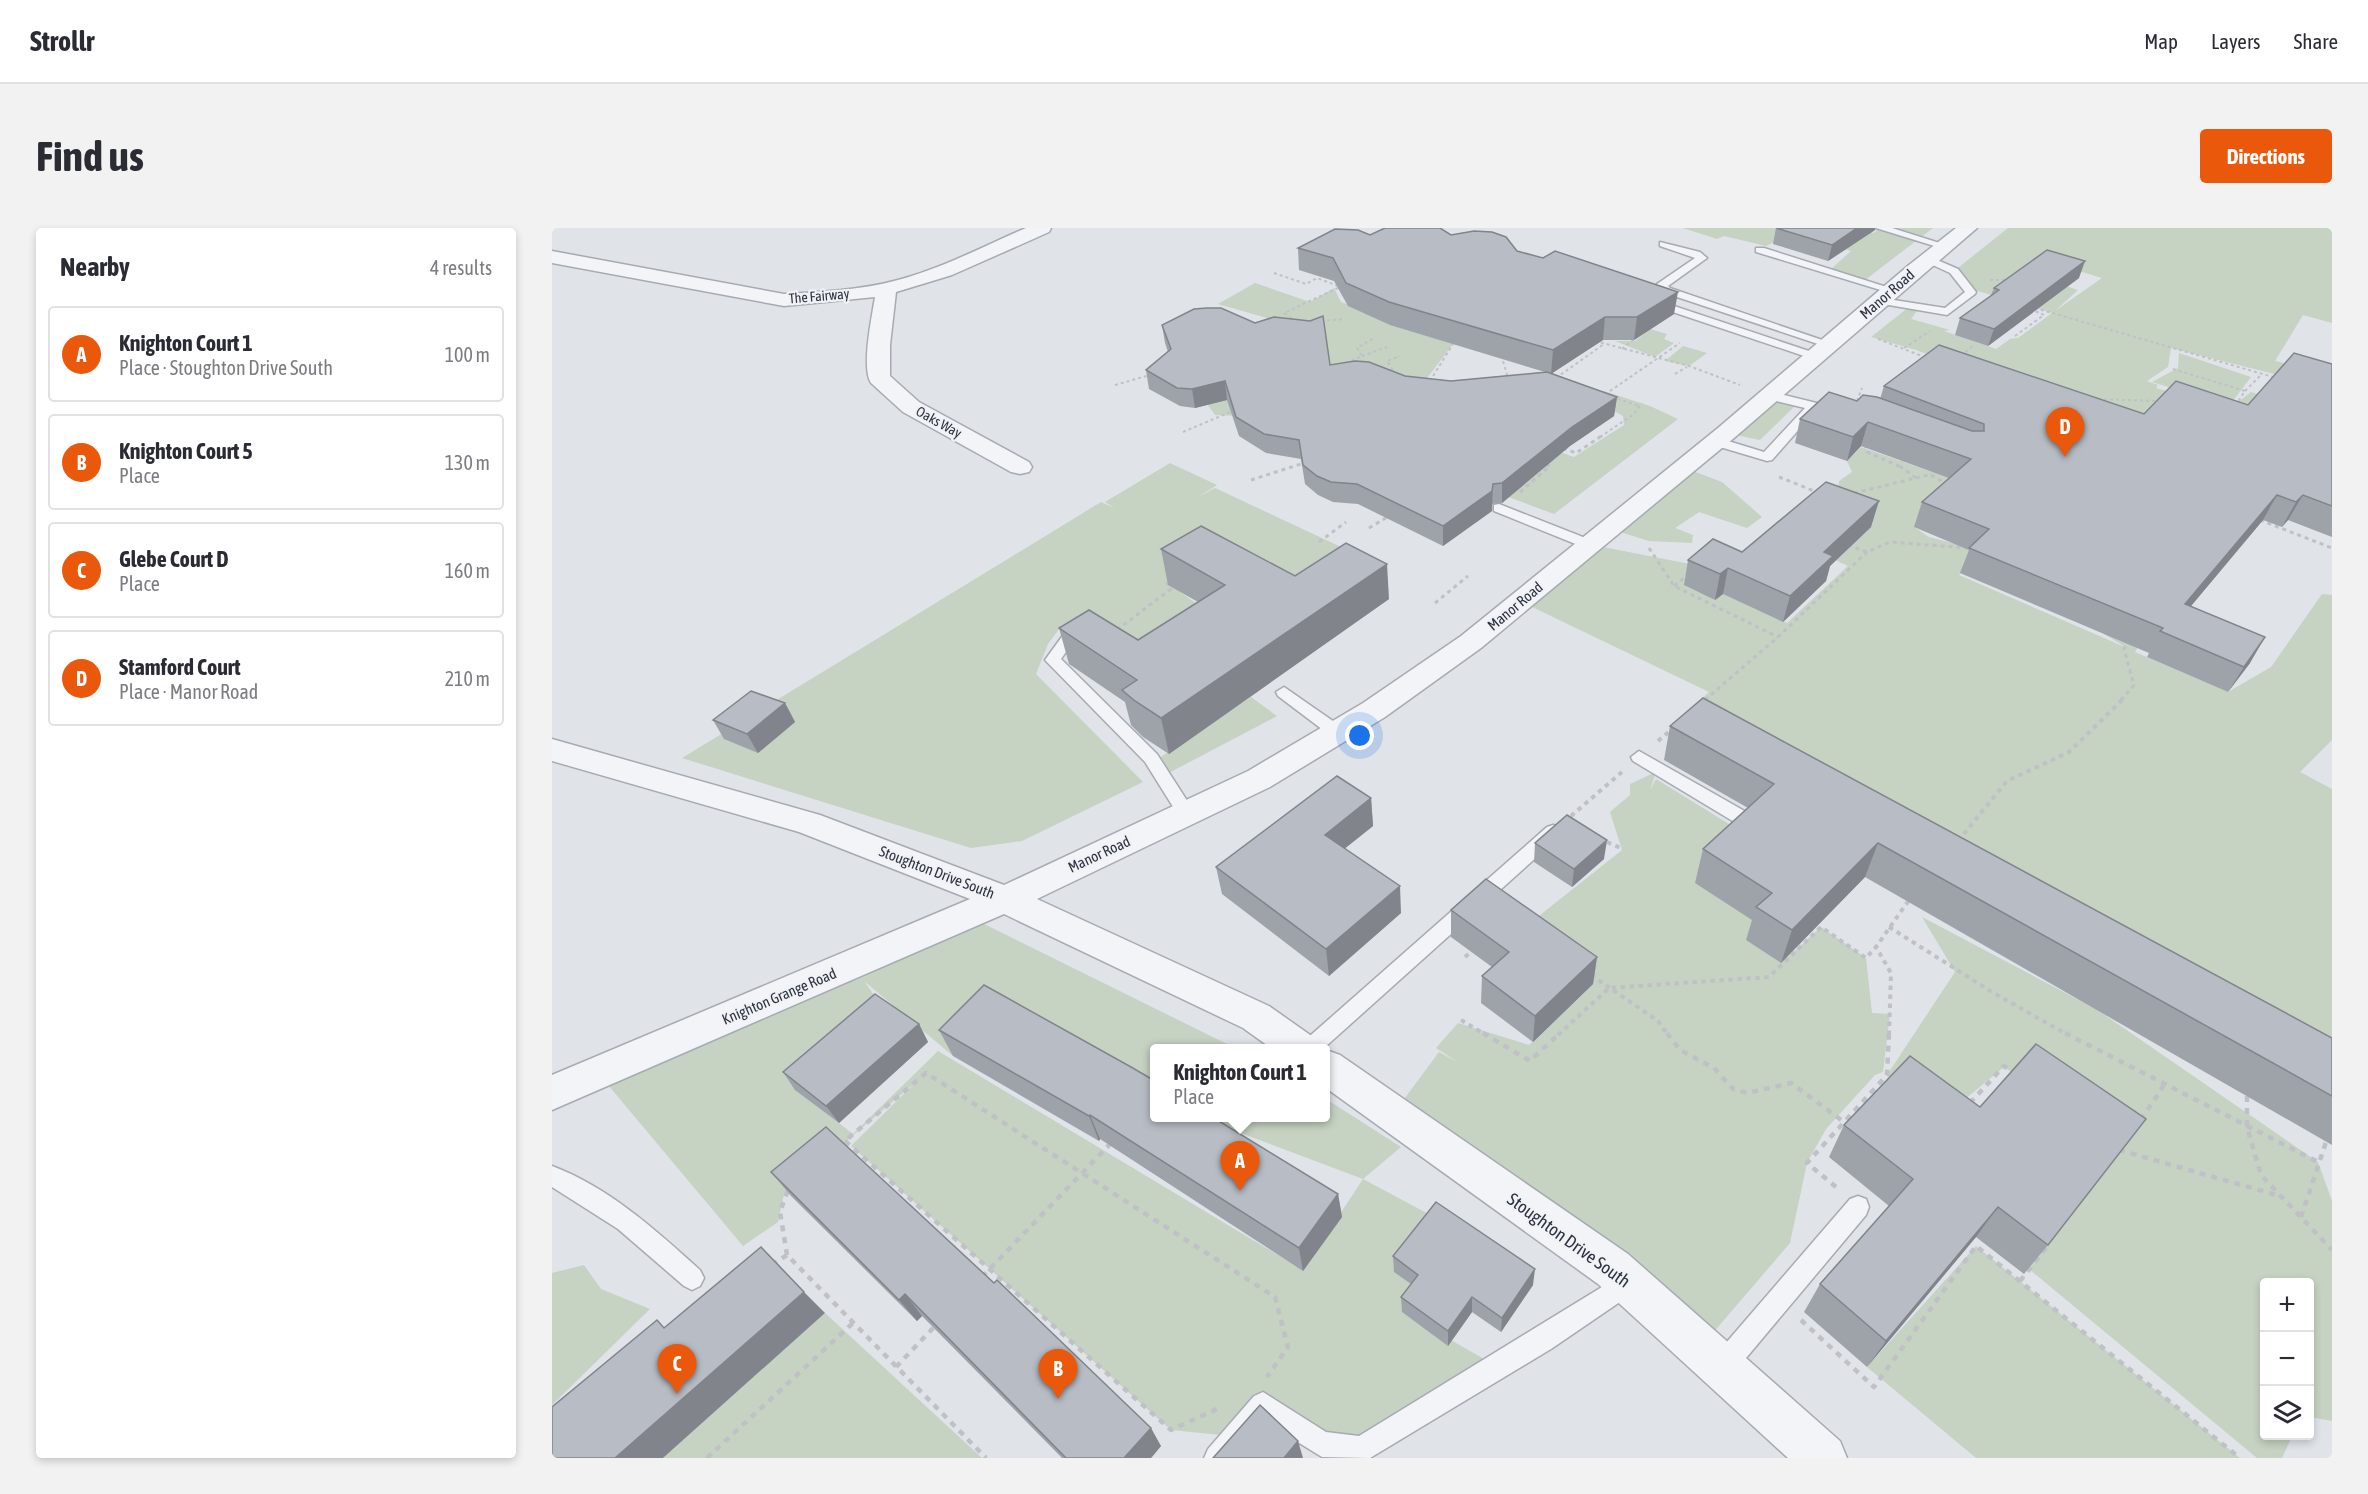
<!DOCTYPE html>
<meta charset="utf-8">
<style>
body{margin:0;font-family:"Asap Condensed",sans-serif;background:#f2f2f3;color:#2b2b33}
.controls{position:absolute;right:18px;bottom:18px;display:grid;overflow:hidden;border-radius:6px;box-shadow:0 3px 9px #0003}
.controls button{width:54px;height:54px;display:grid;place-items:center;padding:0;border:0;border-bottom:2px solid #e1e1e2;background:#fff;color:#2b2b33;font:30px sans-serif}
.you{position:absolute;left:808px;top:508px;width:21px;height:21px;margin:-15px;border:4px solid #fff;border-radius:50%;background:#1a73e8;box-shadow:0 0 0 9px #1a73e833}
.badge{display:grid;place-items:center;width:39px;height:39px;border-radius:50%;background:#ea580c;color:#fff;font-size:20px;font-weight:700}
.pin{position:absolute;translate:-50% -50px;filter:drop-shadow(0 2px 3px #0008)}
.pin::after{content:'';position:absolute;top:32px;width:21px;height:18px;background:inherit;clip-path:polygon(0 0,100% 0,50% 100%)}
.popup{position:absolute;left:598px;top:816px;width:180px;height:78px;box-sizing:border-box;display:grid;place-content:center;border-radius:6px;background:#fff;filter:drop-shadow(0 2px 4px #0005);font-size:20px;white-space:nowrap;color:#7c7c81}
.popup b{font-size:22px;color:#2b2b33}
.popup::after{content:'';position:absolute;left:50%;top:100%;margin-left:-12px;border:12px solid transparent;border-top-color:#fff}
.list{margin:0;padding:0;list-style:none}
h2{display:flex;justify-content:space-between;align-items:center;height:78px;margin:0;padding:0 24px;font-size:26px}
h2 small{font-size:20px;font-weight:400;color:#7c7c81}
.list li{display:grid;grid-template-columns:39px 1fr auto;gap:18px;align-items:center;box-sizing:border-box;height:96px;margin:0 12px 12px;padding:0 12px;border:2px solid #e1e1e2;border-radius:6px}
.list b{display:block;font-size:22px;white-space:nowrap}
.list p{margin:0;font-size:20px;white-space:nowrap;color:#7c7c81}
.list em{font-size:20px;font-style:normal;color:#7c7c81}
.icon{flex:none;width:33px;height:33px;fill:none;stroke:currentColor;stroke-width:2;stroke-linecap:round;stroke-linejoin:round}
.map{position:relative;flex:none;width:1780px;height:1230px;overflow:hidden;border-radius:6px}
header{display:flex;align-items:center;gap:36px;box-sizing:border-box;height:84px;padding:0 30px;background:#fff;border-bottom:2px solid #e1e1e2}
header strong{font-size:28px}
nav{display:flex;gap:33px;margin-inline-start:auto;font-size:21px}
.intro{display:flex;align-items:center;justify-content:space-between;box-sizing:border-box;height:144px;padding:0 36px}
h1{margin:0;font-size:42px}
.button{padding:15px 27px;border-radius:6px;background:#ea580c;color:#fff;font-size:21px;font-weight:700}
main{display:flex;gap:36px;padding:0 36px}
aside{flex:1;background:#fff;border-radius:6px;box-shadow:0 3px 9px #0003}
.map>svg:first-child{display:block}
</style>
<header>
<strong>Strollr</strong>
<nav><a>Map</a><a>Layers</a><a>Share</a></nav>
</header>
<div class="intro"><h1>Find us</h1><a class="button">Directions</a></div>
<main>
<aside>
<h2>Nearby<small>4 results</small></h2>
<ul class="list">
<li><span class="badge">A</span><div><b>Knighton Court 1</b><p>Place · Stoughton Drive South</p></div><em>100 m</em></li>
<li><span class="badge">B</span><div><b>Knighton Court 5</b><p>Place</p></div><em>130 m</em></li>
<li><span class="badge">C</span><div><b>Glebe Court D</b><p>Place</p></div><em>160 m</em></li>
<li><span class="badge">D</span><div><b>Stamford Court</b><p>Place · Manor Road</p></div><em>210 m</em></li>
</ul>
</aside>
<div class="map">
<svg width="1780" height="1230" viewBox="0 0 1780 1230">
<rect width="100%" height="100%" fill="#e0e3e8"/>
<!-- green -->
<g fill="#c6d2c2" fill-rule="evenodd">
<polygon points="1131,0 1304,0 1322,5 1327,0 1381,0 1313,52 1278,42 1299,23 1247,7 1234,8 1214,18 1172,8 1165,11"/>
<path d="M1456,0H1780V95L1751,87L1723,133L1780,146L1730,148L1619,120L1616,139L1595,153L1606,157L1604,160L1677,181L1699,164L1734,175L1687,241L1364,122L1319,109L1357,79L1367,80L1359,91L1398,102L1392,103L1444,121L1458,111L1466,110L1500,85L1416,60L1402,43ZM1490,32L1550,50L1503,83L1526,62L1508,56Z"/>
<polygon points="703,55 758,74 782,60 789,74 901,116 872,154 688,188 663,187 656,177 774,118 774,107 666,76"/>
<polygon points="1098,101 1115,106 1112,111 1122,115 1103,129 1063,113 1083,113"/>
<polygon points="1131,118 1155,125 1137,138 1113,133"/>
<polygon points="1627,125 1699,149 1677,178 1600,154 1626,140"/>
<polygon points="1052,163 1098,178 1126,191 1002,286 951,267 967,254 972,256 991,241 991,218 1022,229 1072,197 1071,188 1039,170"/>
<polygon points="1216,172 1243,178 1208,212 1174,205"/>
<polygon points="1309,219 1380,244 1438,247 1362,299 1377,309 1431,323 1407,347 1575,420 1552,406 1573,381 1603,389 1583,424 1676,464 1719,439 1770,366 1780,367 1780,512 1748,544 1780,561 1780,846 1129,490 1157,464 968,373 1036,316 1153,339 1162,372 1171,366 1235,395 1296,338 1283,332 1287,253 1300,244 1295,233"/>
<polygon points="618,235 665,257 646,269 663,260 817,332 739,380 617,356 659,386 614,435 546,392 510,397 496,416 484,446 591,554 470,613 419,620 130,530 549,274 563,280 553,274"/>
<polygon points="1130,239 1170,254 1210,289 1195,300 1147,284 1123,300 1141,307 1140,315 1097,313 1059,301"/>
<polygon points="699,469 725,488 611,548 601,534"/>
<polygon points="1104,544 1098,562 1104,551 1185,601 1204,694 1229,735 1269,699 1314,730 1320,785 1338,786 1331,844 1323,847 1274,901 1255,935 1238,1015 1148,1120 841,886 887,824 907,835 884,820 906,795 977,817 1034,763 978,695 1070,622 1058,584 1078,567 1078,556"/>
<polygon points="1370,689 1544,781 1766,934 1780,973 1780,1193 1758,1189 1758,1054 1712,1054 1712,1208 1740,1208 1730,1230 1705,1230 1477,1041 1568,923 1452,839 1401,881 1335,847 1403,744"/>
<polygon points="426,693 683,820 602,820 602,872 401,828 312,753 334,784 244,862 301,906 386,823 751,1042 811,951 649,890 774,890 774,871 849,919 811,951 884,990 867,1062 850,1084 946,1139 809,1221 619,1202 299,918 364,854 232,966 226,994 191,1018 46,845 309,750"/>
<polygon points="1424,1018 1688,1230 1424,1230 1315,1139"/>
<polygon points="32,1037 49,1061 98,1081 0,1177 0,1045"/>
<polygon points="273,1085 430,1230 111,1230"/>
</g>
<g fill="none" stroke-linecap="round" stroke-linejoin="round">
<defs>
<g id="service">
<polygon points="1324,0 1340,0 1397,18 1392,21"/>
<polygon points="1108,14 1148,24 1155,30 1116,58 1118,60 1282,116 1272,118 1110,64 1104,58 1105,56 1143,30 1108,18"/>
<polygon points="1204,20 1212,20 1344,62 1335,64 1204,24"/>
<polygon points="1376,28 1406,41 1424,64 1423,66 1395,87 1325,75 1325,71 1329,70 1393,80 1413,64 1398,45 1372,33 1372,29"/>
<polygon points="1101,71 1266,126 1268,128 1258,130 1097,76 1096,74"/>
<polygon points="1216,163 1289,181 1291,184 1285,188 1264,182 1220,232 1215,233 1158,216 1157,213 1163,209 1212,224 1253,180 1212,170 1212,164"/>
<polygon points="947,276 1041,313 1043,316 1041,319 1031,319 942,283 942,277"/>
<polygon points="531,401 539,406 536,409 523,411 509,431 605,526 643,585 640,590 628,590 593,534 493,432 514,403"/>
<polygon points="732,459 791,500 793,504 791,508 779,508 726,468 724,464"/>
<polygon points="1087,523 1196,585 1199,590 1196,595 1184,595 1081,533 1079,529"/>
<polygon points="1001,597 1007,599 1010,604 1007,609 772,820 748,820 751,814 995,599"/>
<path d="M0,938C56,959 104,1002 148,1042L152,1050L148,1058L140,1062L132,1058L66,1001L0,959Z"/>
<polygon points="1306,968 1314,971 1317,979 1314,987 1179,1148 1170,1151 1161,1148 1158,1139 1161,1130 1298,971"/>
<polygon points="1076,1043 1084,1047 1088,1055 1084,1063 999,1121 818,1230 770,1229 713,1194 682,1230 652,1230 656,1221 702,1168 711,1164 774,1204 807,1208"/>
</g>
<g id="minor">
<path d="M474,0H499L497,4L400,47L344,64L338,117V148L367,174L477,234L480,239L477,244L468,246L459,244L351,184L319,155C309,140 320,88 323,69L232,78L0,35V23L232,66C270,64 309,62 346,52C391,40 432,18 474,0Z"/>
<polygon points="1404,0 1425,0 1182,210 929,420 833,489 718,559 485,671 717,778 761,809 767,820 719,820 691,800 452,686 0,882 0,847 418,671 247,604 0,533 0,511 268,587 452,657 696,543 811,475 909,408 1166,200 1357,37"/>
<polygon points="774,822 788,827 1076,1026 1288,1213 1295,1230 1236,1230 1046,1056 774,860"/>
</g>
</defs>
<!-- service casing -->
<use href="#service" stroke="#a6aab2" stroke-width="3"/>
<!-- minor casing -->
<use href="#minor" stroke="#a6aab2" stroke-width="3"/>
<!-- path-far3 -->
<g stroke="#bfc1c7" stroke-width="2" stroke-dasharray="3 3" stroke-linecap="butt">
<polyline points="722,45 754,56 765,50 786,58"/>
<polyline points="1438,52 1457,52"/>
<polyline points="1483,80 1721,149"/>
<polyline points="733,93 739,90 732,85 790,58"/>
<polyline points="769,93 793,91"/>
<polyline points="1463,108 1492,87 1483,83"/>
<polyline points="1326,111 1375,130"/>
<polyline points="1043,113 1137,138 1188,157"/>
<polyline points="1352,120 1378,103"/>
<polyline points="1070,121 1085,109"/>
<polyline points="810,128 835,119"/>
<polyline points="954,128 951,133 956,150"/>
<polyline points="1409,128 1422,117"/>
<polyline points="794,135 810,128 805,120 822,110"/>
<polyline points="1621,141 1693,163 1683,178"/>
<polyline points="1123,146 1135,139"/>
<polyline points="844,147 835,133 848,128"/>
<polyline points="1004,150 1052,116"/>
<polyline points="878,153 901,116"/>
<polyline points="563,157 598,147"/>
<polyline points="1058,163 1128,115"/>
<polyline points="1693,163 1710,146"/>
<polyline points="1060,169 1088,178"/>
<polyline points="1546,171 1607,173"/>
<polyline points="1305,173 1310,160"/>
<polyline points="631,204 683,182"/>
<polyline points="1048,209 1082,186 1090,175"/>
</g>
<!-- path-far2 -->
<g stroke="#bfc1c7" stroke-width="3" stroke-dasharray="4 4" stroke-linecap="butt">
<polyline points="1313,216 1315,224 1349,239"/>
<polyline points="1011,220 1024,225 1051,207"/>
<polyline points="1379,247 1394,256"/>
<polyline points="1227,249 1267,265"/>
<polyline points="1364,250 1380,246"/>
<polyline points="699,252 752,235"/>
<polyline points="968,264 998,238 991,235"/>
<polyline points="1302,265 1364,250 1349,239 1350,233"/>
<polyline points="1708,292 1780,320"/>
<polyline points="817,300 837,288"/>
<polyline points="767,314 794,294"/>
<polyline points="1296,317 1315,324 1338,314 1416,320"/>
<polyline points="1097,320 1122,358 1226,409"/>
<polyline points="1122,358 1137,346"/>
<polyline points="883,375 916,348"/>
<polyline points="565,402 619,361 615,355 620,352"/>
<polyline points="1153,472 1226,409 1315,324"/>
<polyline points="1569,472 1582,457 1572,421 1576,413"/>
</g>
<!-- path-far1 -->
<g stroke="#bfc1c7" stroke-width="4" stroke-dasharray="4.5 4.5" stroke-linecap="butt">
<polyline points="1151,474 1155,471"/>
<polyline points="1106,513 1120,501"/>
<polyline points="1019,588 1070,544"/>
<polyline points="1406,613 1455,553 1517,524 1571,471"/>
<polyline points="1055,614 1071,621"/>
<polyline points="1337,699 1440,764 1516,807"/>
<polyline points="913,729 922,721"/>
<polyline points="1039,747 1106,793 1116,807"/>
<polyline points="909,792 934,807"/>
<polyline points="1006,807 1057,760 1217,749 1269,699 1314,730 1324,719"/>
<polyline points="1337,807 1339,745 1324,719 1357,672"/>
</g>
<!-- path -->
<g stroke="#bfc1c7" stroke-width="4.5" stroke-dasharray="6 6" stroke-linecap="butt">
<polyline points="931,805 978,833 1008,805"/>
<polyline points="1115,805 1128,822 1162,840 1181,861 1195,865 1239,855 1292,894"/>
<polyline points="1513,805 1766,934"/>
<polyline points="1695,868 1695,899 1709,947 1780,1022"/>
<polyline points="1418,875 1452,838 1464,847"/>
<polyline points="1589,892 1612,857"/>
<polyline points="293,913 619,1202 665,1181"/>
<polyline points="287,918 374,845 723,1069 736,1119 715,1149"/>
<polyline points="1567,922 1728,968"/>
<polyline points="1284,959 1255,935 1335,847 1337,805"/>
<polyline points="1749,989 1775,911"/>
<polyline points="235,1027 228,984 237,959"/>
<polyline points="220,1037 235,1027 434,1230"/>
<polyline points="430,1049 560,914"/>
<polyline points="1468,1053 1497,1016"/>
<polyline points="1249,1092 1322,1159 1424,1018 1688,1230"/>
<polyline points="344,1139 383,1098"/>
<polyline points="155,1230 301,1095"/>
</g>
<!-- service -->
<use href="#service" fill="#f3f4f7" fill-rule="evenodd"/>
<!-- minor -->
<use href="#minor" fill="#f3f4f7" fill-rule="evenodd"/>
</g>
<!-- wall -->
<g fill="#9ea3a9">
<polygon points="1224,0 1323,2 1276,33 1221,16"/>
<polygon points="818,7 899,7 965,23 1122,86 1082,112 1051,112 1000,145 1065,169 1062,188 1018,218 950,275 940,276 940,283 891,318 806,276 781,274 766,267 753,256 749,231 714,225 687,208 675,172 643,180 628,178 597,161 594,142 616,124 613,115 610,97 778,137 853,148 899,153 993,144 838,97 796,78 782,53 747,42 746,20"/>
<polygon points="1527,50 1436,118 1403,107 1408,90 1439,67 1442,60"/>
<polygon points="1780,136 1780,309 1736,292 1730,299 1711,292 1638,379 1698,435 1676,464 1595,429 1597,425 1408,345 1417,322 1362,299 1370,274 1397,250 1309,218 1295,233 1243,215 1248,191 1305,173 1328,171 1332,158 1592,186 1696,177"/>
<polygon points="1319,299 1278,338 1274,353 1231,394 1171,366 1163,372 1132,357 1136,332 1190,324"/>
<polygon points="609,321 743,348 837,371 617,526 591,509 579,497 573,474 517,436 507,400 586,412 646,374 616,357"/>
<polygon points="233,475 243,494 206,525 172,511 161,492"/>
<polygon points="1118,498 1780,810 1780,917 1313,649 1229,735 1194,712 1200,692 1143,655 1151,621 1196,580 1112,532"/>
<polygon points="819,570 821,598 793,620 849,685 777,748 670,666 664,639"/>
<polygon points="983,615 1052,631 1020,659 982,634"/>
<polygon points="899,682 1045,729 1041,756 981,814 929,775 930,748 940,739 899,709"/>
<polygon points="367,796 376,814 287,895 243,862 231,844"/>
<polygon points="387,802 786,966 790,989 751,1043 548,911 547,913 401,828"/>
<polygon points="1358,828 1496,1017 1472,1046 1424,1009 1315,1139 1252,1084 1268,1056 1337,978 1277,929 1292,897"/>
<polygon points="219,944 609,1218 599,1230 510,1230 370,1088 365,1093 239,968"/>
<polygon points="841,1028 981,1057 949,1104 920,1084 896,1118 850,1084 849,1069 859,1056 842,1044"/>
</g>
<!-- shaded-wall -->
<g fill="#81848a">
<polygon points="1305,0 1323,0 1323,2 1276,33 1280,17"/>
<polygon points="1533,33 1527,50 1436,118 1442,101"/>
<polygon points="1126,64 1122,86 1082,112 1085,89"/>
<polygon points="1053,89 1051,112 999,146 1001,122"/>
<polygon points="673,153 675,172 643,180 640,161"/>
<polygon points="1065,169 1062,188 1018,218 950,275 950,255 1020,199"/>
<polygon points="1316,194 1309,218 1295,233 1301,209"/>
<polygon points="941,256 940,283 891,318 891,298"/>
<polygon points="1725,267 1711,292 1619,402 1633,376"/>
<polygon points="1751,267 1736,292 1730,299 1744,274"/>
<polygon points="1327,273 1319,299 1278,338 1274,353 1231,394 1238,368 1272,324"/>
<polygon points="835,336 837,371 617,526 609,490"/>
<polygon points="1176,340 1171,366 1163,372 1168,346"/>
<polygon points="1713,409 1698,435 1676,464 1692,439"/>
<polygon points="233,475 243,494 206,525 195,506"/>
<polygon points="819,570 821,598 776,634 773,607"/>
<polygon points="1055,612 1052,631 1020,659 1022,641"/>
<polygon points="1326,615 1313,649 1229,735 1240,702"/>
<polygon points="848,658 849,685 777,748 774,721"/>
<polygon points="1045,729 1041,756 981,814 983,788"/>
<polygon points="367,796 376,814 287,895 274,878"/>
<polygon points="538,887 548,911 547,913 537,888"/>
<polygon points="786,966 790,989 751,1043 747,1020"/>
<polygon points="1446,979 1424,1009 1315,1139 1334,1113"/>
<polygon points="983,1041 981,1057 949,1104 950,1090"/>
<polygon points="252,1064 273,1085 111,1230 63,1230"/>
<polygon points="353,1066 370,1088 365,1093 347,1072"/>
<polygon points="920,1069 920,1084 896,1118 896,1103"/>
<polygon points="599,1200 609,1218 599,1230 572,1230"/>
<polygon points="746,1213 751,1230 732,1230"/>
</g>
<!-- building -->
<g fill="#b8bdc5" stroke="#81848a" stroke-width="1.5">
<polygon points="833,0 888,0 899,7 922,3 940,4 954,9 965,23 991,30 1003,23 1126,64 1085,89 1053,89 1001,122 837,74 794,55 781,30 746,20 783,1 806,2 818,7"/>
<polygon points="1224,0 1305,0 1280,17"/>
<polygon points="1495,22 1533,33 1442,101 1408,90 1447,62 1442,60"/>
<polygon points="655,80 669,80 703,95 722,89 758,93 771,88 778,137 803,133 817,134 853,148 899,153 995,144 1065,169 1020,199 950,255 941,256 940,263 891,298 805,256 779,254 765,248 751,237 747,212 712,206 684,189 673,153 640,161 625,160 594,142 619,121 610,97 642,81"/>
<polygon points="1387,117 1592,186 1624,153 1696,177 1742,125 1780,136 1780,278 1751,267 1744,274 1725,267 1633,376 1713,409 1692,439 1608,403 1611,400 1417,320 1437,301 1370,274 1419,231 1316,194 1301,209 1248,191 1277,164 1305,173 1311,167 1325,169 1420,203 1432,203 1432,196 1332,158"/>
<polygon points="1274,254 1327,273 1272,324 1281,328 1238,368 1176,340 1168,346 1136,332 1161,311 1190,324"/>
<polygon points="649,298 743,348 794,315 835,336 609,490 583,473 570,462 585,452 507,400 537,382 586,412 673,357 609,321"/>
<polygon points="199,463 233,475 195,506 161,492"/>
<polygon points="1151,470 1780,810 1780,868 1326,615 1240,702 1204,679 1220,665 1151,621 1222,556 1118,498"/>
<polygon points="785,548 819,570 773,607 848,658 774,721 664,639"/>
<polygon points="1015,587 1055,612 1022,641 983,615"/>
<polygon points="934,651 1045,729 983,788 930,748 957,724 899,682"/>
<polygon points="432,757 579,839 603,853 603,890 662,890 786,966 747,1020 538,887 537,888 387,802"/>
<polygon points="323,766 367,796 274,878 231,844"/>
<polygon points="1484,816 1594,891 1496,1017 1446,979 1334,1113 1268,1056 1361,951 1292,897 1358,828 1428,879"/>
<polygon points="274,899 442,1055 445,1052 599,1200 572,1230 514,1230 353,1066 347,1072 219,944"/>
<polygon points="884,974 983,1041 950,1090 920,1069 896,1103 849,1069 866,1047 841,1028"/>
<polygon points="209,1019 252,1064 63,1230 0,1230 0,1179 105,1092 112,1100"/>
<polygon points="708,1177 746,1213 732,1230 661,1230"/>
</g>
<g text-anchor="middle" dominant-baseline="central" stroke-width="4.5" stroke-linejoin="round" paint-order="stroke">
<!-- far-street labels -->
<g font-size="14" fill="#2a313f" stroke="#f0f2f6">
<text transform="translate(267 68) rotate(-5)">The Fairway</text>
<text transform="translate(387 194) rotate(29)">Oaks Way</text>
</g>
<!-- street labels -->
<g font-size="15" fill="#2a313f" stroke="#f0f2f6">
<text transform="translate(1335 66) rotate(-41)">Manor Road</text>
<text transform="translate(963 378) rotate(-40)">Manor Road</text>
<text transform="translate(547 626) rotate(-25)">Manor Road</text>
<text transform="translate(385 644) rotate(21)">Stoughton Drive South</text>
<text transform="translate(227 768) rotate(-23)">Knighton Grange Road</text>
</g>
<!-- near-street labels -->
<g font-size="18" fill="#2a313f" stroke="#f0f2f6">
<text transform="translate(1017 1012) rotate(36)">Stoughton Drive South</text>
</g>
</g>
</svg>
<div class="controls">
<button>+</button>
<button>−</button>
<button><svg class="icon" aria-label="layers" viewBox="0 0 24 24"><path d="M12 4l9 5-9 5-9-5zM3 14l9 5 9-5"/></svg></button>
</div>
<div class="you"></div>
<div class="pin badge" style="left:688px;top:963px">A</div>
<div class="popup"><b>Knighton Court 1</b>Place</div>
<div class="pin badge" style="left:506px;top:1171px">B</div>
<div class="pin badge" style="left:125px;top:1166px">C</div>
<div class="pin badge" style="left:1513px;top:229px">D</div>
</div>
</main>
